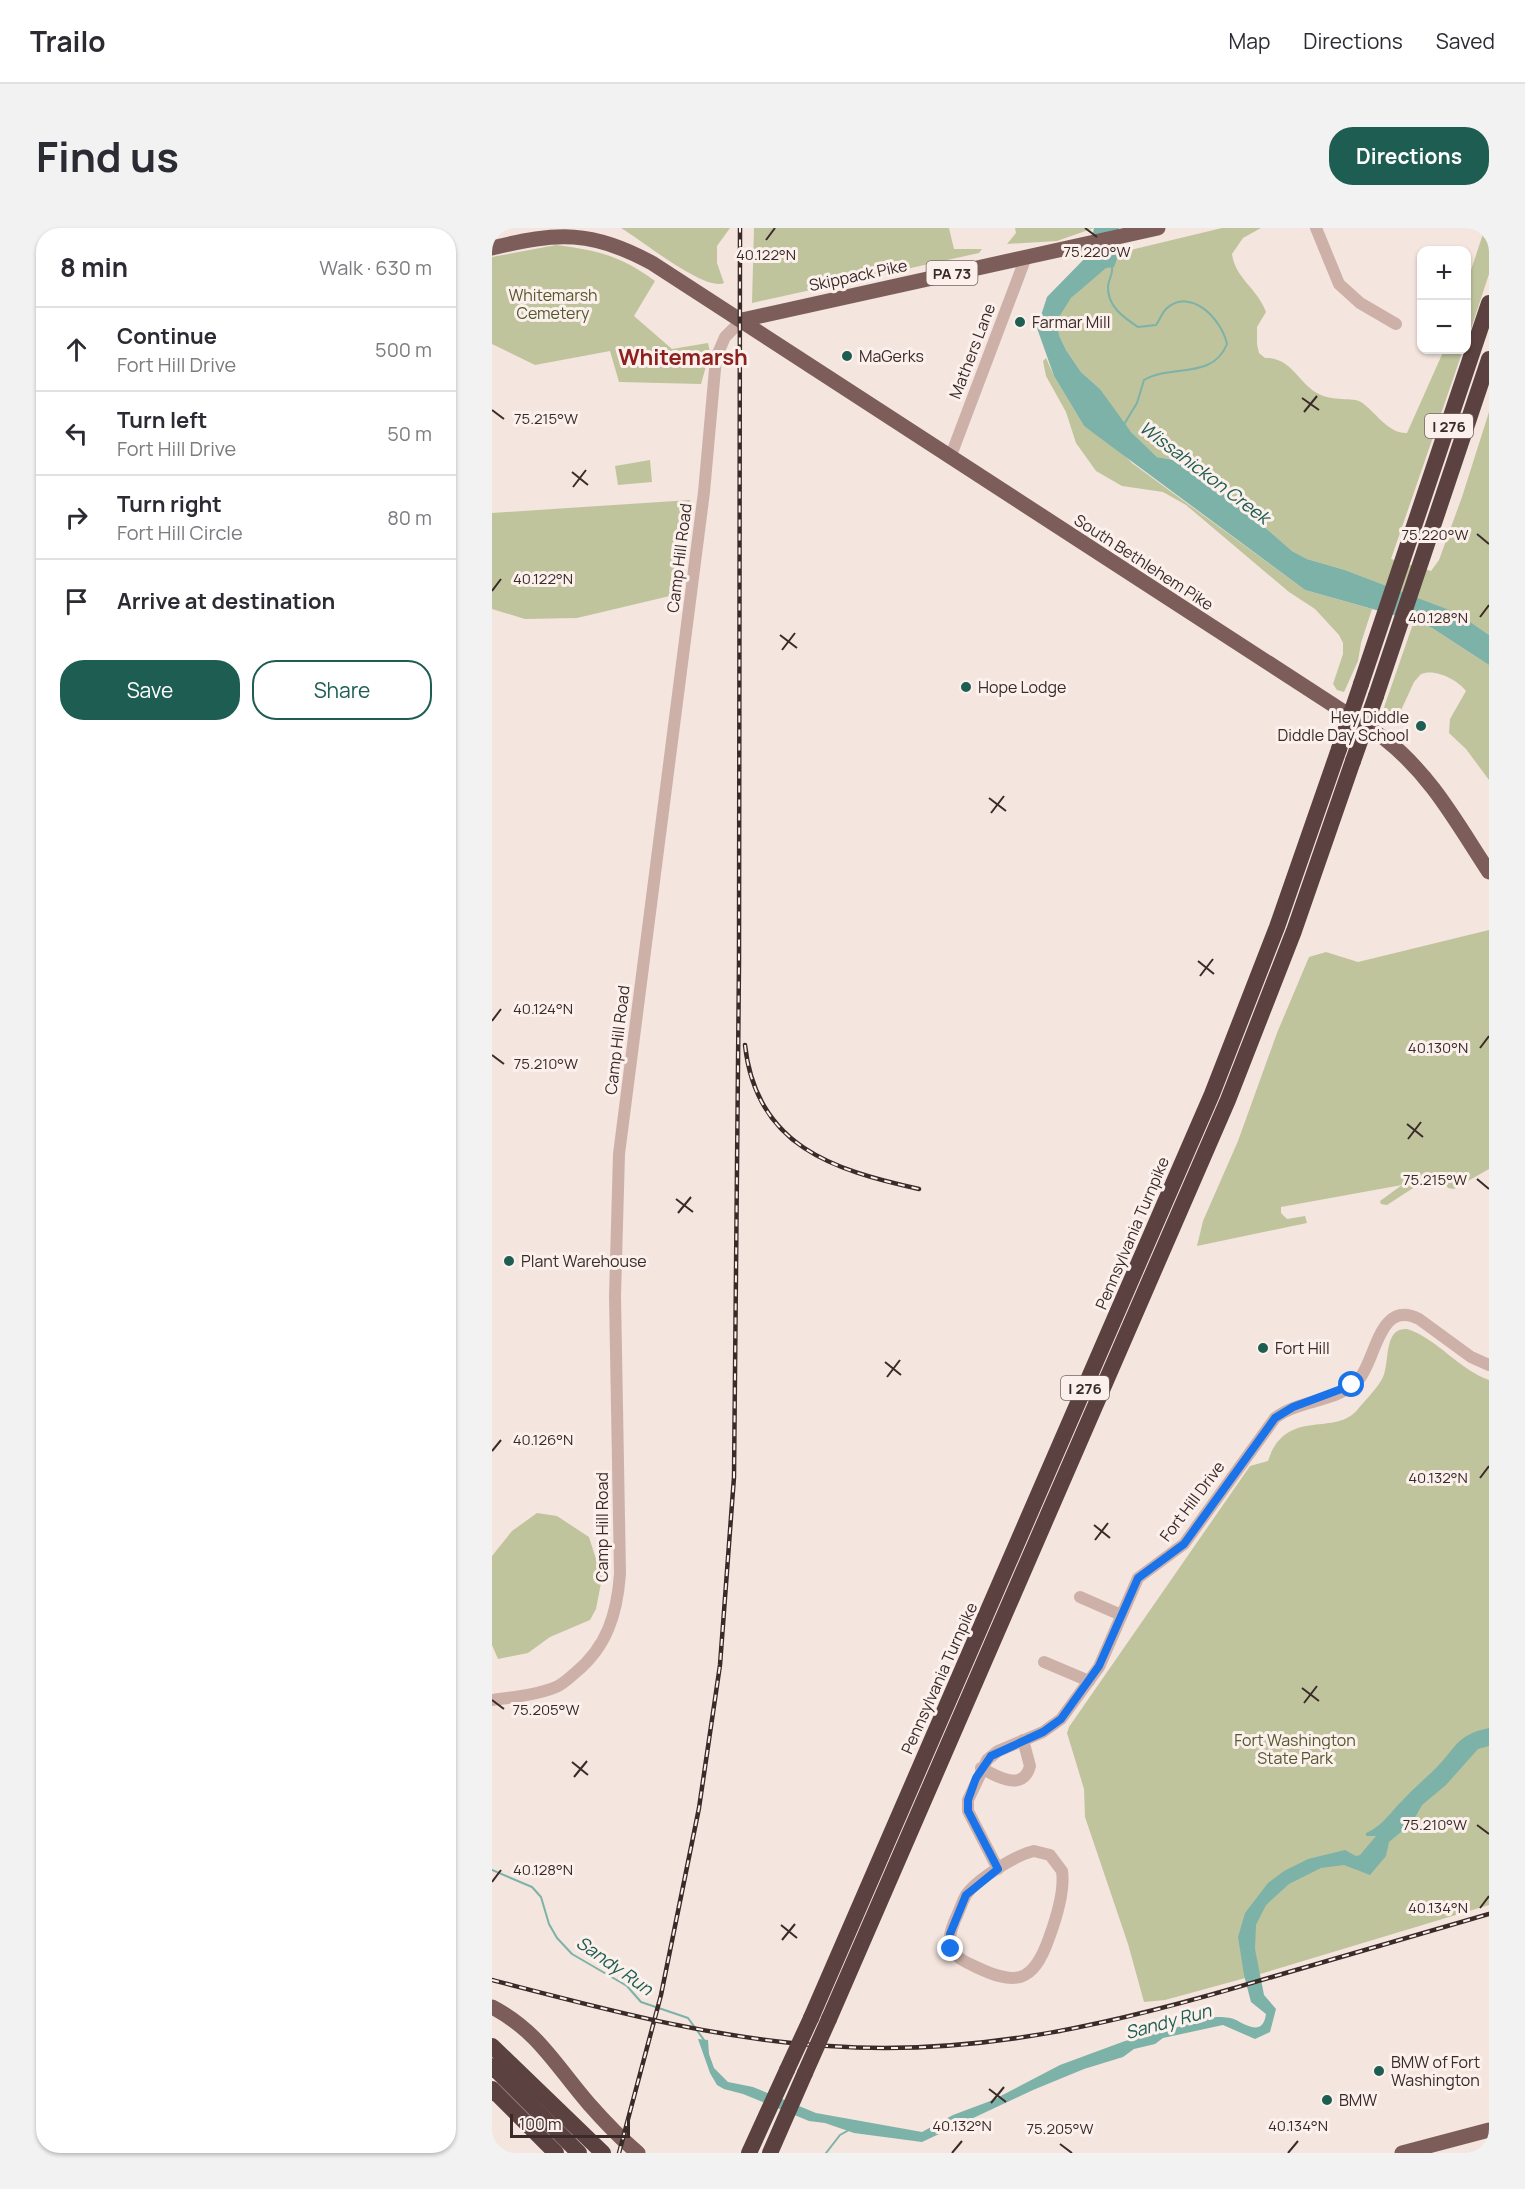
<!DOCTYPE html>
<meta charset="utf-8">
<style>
body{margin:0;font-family:Manrope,sans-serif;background:#f2f2f3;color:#2b2b33}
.controls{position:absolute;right:18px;top:18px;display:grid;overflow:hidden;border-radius:12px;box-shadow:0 2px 4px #0004}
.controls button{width:54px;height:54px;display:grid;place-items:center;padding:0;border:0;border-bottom:2px solid #e1e1e2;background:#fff;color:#2b2b33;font:30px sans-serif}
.scale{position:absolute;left:18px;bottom:15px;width:120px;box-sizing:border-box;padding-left:6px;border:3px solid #3a2b29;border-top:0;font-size:16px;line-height:21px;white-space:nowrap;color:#3a2b29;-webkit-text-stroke:4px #fbf0eb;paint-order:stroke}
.stop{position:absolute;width:18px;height:18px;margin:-14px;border:4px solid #1a73e8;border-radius:50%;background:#fff}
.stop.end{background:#1a73e8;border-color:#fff;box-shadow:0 2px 6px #0008}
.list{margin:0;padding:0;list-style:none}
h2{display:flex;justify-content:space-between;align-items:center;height:78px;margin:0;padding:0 24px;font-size:26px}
h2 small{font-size:20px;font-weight:400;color:#7c7c81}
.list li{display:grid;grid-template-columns:39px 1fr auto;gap:18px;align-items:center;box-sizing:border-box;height:84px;padding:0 24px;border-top:2px solid #e1e1e2}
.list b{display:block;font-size:22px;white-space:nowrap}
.list p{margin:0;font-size:20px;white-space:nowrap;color:#7c7c81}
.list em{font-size:20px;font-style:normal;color:#7c7c81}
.actions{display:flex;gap:12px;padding:18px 24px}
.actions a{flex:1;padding:14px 0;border:2px solid #1d5d52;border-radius:24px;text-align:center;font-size:21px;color:#1d5d52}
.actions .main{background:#1d5d52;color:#fff}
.icon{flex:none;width:33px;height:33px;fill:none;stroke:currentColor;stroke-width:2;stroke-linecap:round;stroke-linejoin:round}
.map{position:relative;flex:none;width:997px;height:1925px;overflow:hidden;border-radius:24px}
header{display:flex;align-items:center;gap:36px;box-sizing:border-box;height:84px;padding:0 30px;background:#fff;border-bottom:2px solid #e1e1e2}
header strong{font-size:28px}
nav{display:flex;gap:33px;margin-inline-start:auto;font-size:21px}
.intro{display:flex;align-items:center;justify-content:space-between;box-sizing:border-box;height:144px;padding:0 36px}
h1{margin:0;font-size:42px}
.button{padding:15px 27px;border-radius:24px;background:#1d5d52;color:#fff;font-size:21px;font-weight:700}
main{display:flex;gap:36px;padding:0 36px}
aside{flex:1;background:#fff;border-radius:24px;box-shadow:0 2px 4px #0004}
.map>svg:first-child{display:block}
</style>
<header>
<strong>Trailo</strong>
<nav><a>Map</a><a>Directions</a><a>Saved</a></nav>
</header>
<div class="intro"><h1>Find us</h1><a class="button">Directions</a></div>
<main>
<aside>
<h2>8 min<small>Walk · 630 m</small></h2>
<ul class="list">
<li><svg class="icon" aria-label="ahead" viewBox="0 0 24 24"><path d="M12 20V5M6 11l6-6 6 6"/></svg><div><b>Continue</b><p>Fort Hill Drive</p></div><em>500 m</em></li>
<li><svg class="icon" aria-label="left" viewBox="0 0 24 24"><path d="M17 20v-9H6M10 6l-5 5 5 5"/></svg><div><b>Turn left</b><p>Fort Hill Drive</p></div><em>50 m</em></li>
<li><svg class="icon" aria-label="right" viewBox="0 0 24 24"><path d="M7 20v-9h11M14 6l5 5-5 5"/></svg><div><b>Turn right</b><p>Fort Hill Circle</p></div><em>80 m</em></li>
<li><svg class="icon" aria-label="arrive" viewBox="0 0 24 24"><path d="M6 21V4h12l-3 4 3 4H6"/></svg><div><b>Arrive at destination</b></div></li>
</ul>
<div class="actions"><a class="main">Save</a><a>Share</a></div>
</aside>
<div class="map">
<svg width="997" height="1925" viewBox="0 0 997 1925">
<rect width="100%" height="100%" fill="#f4e5de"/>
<!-- green -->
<g fill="#c0c49d">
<path d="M129,0H238L225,18V35L232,55C213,64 148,11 129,0Z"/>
<polygon points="262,0 457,0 462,21 490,21 487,25 260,75"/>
<polygon points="523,0 602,0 565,13 515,16 524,5"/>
<path d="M730,0H769L751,10L740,26C743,50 766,61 774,84L765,99V116L767,125L773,130C799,129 805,153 825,165C840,174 861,169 869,174C884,184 896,206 915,205L952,122H971L899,331L939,343L947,332L970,269L997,184V407L964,385L853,342L815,331L800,323L746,276L701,241L687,233L665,229L654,219L629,194L608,161L589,144L574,122L567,107L565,92L570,82L579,70L626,25Z"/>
<polygon points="993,0 997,0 997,46 975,113 975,54"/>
<path d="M64,17C105,22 129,28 163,53L142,88L180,121L216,115L218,124L209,156L127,154L118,123L43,137L0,116V29Z"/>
<polygon points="554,130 562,148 592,198 624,219 640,235 813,362 880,381 869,415 866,433 852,464 845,462 841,456 851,426 851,415 847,407 823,381 797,364 694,277 671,264 630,258 604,243 584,215 574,184 554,148 551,133"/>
<polygon points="158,232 160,254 126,257 123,238"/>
<polygon points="198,272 182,367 85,390 33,391 0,381 0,285"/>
<path d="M922,393L940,400L997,437V552L974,521L957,505L958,491L974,463C966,452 943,440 929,446L922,454L906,489L901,493L890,494L889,488Z"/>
<polygon points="997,702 997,941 962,961 956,960 949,950 932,953 895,977 889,976 888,973 910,957 789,979 789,985 795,991 813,988 815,995 705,1018 711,993 746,913 785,805 817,729 834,724 866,734"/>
<path d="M915,1101C946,1111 966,1141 997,1152V1677L768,1746L673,1772L652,1774L636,1716L593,1589L592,1561L575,1505L577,1499L758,1238L776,1233C794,1178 843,1210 866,1181C874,1171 885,1161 891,1149C898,1135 891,1099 915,1101Z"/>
<polygon points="45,1285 65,1288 97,1309 110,1350 104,1381 98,1392 58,1409 36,1425 6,1431 0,1417 0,1328 20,1303"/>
</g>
<!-- water -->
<g fill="#7cb2a8">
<polygon points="602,0 627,0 626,15 629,20 622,39 614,40 579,70 565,92 567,107 574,122 589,144 608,161 639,204 665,229 687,233 701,242 746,276 800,323 815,331 853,342 965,385 997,407 997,437 940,400 923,393 813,362 592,198 562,148 545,100 555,69 597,26"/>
<path d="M997,1500V1518L986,1521L954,1557L930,1577L920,1595L897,1614L894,1628L878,1647L852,1637L829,1640L797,1656L774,1677L764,1697L763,1721L772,1767L784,1781L778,1804L763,1811L731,1797L671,1810L663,1816L642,1821L631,1829L592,1841L541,1862L430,1914L362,1905L333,1895L317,1893L251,1866L232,1861L225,1857L218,1845L206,1811L216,1812L217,1826L222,1840L236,1854L261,1859L324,1885L430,1904L461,1887L501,1872L568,1837L633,1813L724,1789C731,1789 738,1789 744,1792C757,1799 771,1807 774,1786L759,1774L752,1747L746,1709L753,1685L776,1655L792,1643L816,1631L853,1622L864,1628L868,1627L884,1608H874V1605C888,1599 896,1588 906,1577C917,1565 928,1555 940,1544C963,1523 962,1507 997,1500Z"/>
</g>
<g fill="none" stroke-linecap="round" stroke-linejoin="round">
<!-- stream -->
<g stroke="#7cb2a8" stroke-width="2">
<path d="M620,39C621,46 617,50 616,58C615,78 631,89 646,99L664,97C667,93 670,85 674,81C699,58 730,92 735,116C721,152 679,136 652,152L645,175L631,198"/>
<polyline points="0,1642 40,1659 49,1669 57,1696 65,1710 80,1726 135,1758 149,1774 196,1790 212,1812"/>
<polyline points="334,1925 348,1907 357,1902"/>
</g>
<!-- minor -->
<g stroke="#cdb1a9" stroke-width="12">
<polyline points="824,0 847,56 868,75 904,96"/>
<polyline points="458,230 534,29"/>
<polyline points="588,1369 629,1387"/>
<polyline points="552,1434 597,1453"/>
<path d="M0,1472C21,1469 45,1467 64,1459C71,1456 77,1450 83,1445C115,1419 125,1386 128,1346L123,1068L127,926L212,264L224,130L233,109L250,92"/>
<path d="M489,1540C505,1549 531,1564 538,1538L531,1512"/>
<path d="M542,1623L558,1627L570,1643C573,1663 564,1691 557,1710C541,1756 523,1758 482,1738C472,1733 462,1729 458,1718C456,1709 460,1700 463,1692C467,1684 470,1674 474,1667C485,1651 524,1627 542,1623Z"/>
<path d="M506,1641L476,1583V1572L495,1532L506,1523L551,1504L569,1491L607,1439L646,1350L692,1316L783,1190C807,1171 846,1175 867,1151C884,1132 887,1070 927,1091L979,1129L997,1137"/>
</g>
<!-- major -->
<g stroke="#7c5d5a" stroke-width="15">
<path d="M0,20C65,4 100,2 160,35L892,510C940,548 964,594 997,644"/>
<polyline points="250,92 666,0"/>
<path d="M0,1779C46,1803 64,1838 97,1876C112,1893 128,1910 146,1925"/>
<polyline points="910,1925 997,1902"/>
</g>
<!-- highway -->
<g stroke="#5b4240" stroke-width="16">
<polyline points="869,456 997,75"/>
<polyline points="884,468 997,131"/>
<polyline points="319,1790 720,866 785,699 847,521"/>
<polyline points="337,1791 736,872 802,703 861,533"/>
<polyline points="0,1818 111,1925"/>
<polyline points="0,1838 87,1925"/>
<polyline points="0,1861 64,1925"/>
<polyline points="257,1925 295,1842"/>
<polyline points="278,1925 313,1845"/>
</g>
<defs>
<g id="rail">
<path d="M253,817C264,918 341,942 427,961"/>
<path d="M0,1752C112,1781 221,1811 337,1818C491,1829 634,1793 780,1749C852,1728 925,1707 997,1686"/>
<polyline points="127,1925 169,1767 207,1580 228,1437 242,1249 247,734 248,0"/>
</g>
</defs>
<!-- rail casing -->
<use href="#rail" stroke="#3a2b29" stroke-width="4.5"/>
<!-- rail -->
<use href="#rail" stroke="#fbf0eb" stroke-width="2" stroke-dasharray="7" stroke-linecap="butt"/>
<!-- highway-bridge -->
<g stroke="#5b4240" stroke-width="16">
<polyline points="847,521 869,456"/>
<polyline points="861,533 884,468"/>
<polyline points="295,1842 319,1790"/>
<polyline points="313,1845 337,1791"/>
</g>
</g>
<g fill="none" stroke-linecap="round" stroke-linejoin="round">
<!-- route -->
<polyline stroke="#1a73e8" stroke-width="8" points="459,1721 458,1706 474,1667 506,1641 476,1583 476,1572 484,1550 499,1528 551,1504 569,1491 607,1438 646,1350 692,1316 783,1190 801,1179 860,1157"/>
</g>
<!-- ticks -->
<path fill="none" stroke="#3a2b29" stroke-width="2" d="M593,0L605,9M274,12L283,0M810,170L827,182M0,182L12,191M812,184L825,168M80,244L96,257M81,259L94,242M985,306L997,316M0,363L9,351M988,389L997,377M288,407L305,420M290,422L303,405M497,570L514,583M499,585L512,568M706,733L722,746M708,748L721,731M0,793L9,781M988,820L997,808M0,827L12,836M915,896L931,909M916,911L929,894M985,951L997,961M184,971L201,984M186,985L199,969M393,1134L409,1147M395,1149L408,1132M0,1223L9,1212M988,1250L997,1238M602,1297L618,1310M603,1312L616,1295M810,1460L827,1473M0,1472L12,1481M812,1475L825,1458M80,1534L96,1547M82,1549L95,1533M985,1597L997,1606M0,1654L9,1642M988,1680L997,1668M289,1697L305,1710M290,1712L303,1696M497,1861L514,1874M499,1875L512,1859M568,1916L580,1925M460,1925L470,1913M796,1925L806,1913"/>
<!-- markers -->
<g fill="#1d5d52" stroke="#fbf0eb" stroke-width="2">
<circle cx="528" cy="94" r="6"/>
<circle cx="355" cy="128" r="6"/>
<circle cx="474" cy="459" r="6"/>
<circle cx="929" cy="498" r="6"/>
<circle cx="17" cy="1033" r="6"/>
<circle cx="771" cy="1120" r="6"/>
<circle cx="887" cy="1843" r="6"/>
<circle cx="835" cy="1872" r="6"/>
</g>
<g text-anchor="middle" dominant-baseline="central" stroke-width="6" stroke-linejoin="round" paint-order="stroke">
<!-- shield labels -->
<g fill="#fbf0eb" stroke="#746663" stroke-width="1.5">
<rect x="434.5" y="33" width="51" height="24" rx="4.5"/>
<rect x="933" y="186" width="48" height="24" rx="4.5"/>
<rect x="569" y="1148" width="48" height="24" rx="4.5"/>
</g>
<g font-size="15" font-weight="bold" fill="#3a2b29">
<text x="460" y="45">PA 73</text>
<text x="957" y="198">I 276</text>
<text x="593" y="1160">I 276</text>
</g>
<!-- street labels -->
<g font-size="16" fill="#3a2b29" stroke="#fbf0eb">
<text transform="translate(366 47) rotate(-12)">Skippack Pike</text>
<text transform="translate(480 123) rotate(-69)">Mathers Lane</text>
<text transform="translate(187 330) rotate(-83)">Camp Hill Road</text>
<text transform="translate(652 334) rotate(33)">South Bethlehem Pike</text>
<text transform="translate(125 812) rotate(-83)">Camp Hill Road</text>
<text transform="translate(640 1005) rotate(-67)">Pennsylvania Turnpike</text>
<text transform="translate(700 1273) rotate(-53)">Fort Hill Drive</text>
<text transform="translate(110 1299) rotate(-90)">Camp Hill Road</text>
<text transform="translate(447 1450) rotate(-66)">Pennsylvania Turnpike</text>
</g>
<!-- park labels -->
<g font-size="16" fill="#53592c" stroke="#fbf0eb">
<text x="61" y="67">Whitemarsh<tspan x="61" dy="18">Cemetery</tspan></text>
<text x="803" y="1512">Fort Washington<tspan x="803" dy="18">State Park</tspan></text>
</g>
<!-- poi labels -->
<g font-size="16" fill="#3a2b29" stroke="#fbf0eb" text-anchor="start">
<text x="540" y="94">Farmar Mill</text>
<text x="367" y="128">MaGerks</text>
<text x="486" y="459">Hope Lodge</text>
<text x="917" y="489" text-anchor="end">Hey Diddle<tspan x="917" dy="18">Diddle Day School</tspan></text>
<text x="29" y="1033">Plant Warehouse</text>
<text x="783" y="1120">Fort Hill</text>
<text x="899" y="1834">BMW of Fort<tspan x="899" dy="18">Washington</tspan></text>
<text x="847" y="1872">BMW</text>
</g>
<!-- water labels -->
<g font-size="18" font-style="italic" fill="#1d5d52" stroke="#fbf0eb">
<text transform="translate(713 244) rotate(37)">Wissahickon Creek</text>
<text transform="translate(123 1737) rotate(35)">Sandy Run</text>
<text transform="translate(676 1793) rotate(-15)">Sandy Run</text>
</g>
<!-- district labels -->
<g font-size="22" font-weight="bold" fill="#8c201f" stroke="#fbf0eb">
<text x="191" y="129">Whitemarsh</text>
</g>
</g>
<g font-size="15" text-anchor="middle" fill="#3a2b29" stroke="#fbf0eb" stroke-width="6" stroke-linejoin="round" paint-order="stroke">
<text x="605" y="29">75.220°W</text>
<text x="274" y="32">40.122°N</text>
<text x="54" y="196">75.215°W</text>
<text x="943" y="312">75.220°W</text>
<text x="51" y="356">40.122°N</text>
<text x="946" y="395">40.128°N</text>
<text x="51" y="786">40.124°N</text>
<text x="946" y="825">40.130°N</text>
<text x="54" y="841">75.210°W</text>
<text x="943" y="957">75.215°W</text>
<text x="51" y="1217">40.126°N</text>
<text x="946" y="1255">40.132°N</text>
<text x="54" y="1487">75.205°W</text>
<text x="943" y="1602">75.210°W</text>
<text x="51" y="1647">40.128°N</text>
<text x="946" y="1685">40.134°N</text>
<text x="470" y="1903">40.132°N</text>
<text x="806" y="1903">40.134°N</text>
<text x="568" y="1906">75.205°W</text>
</g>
</svg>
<div class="controls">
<button>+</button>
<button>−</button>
</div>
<div class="scale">100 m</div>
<div class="stop" style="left:860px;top:1157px"></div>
<div class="stop end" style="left:459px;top:1721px"></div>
</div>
</main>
